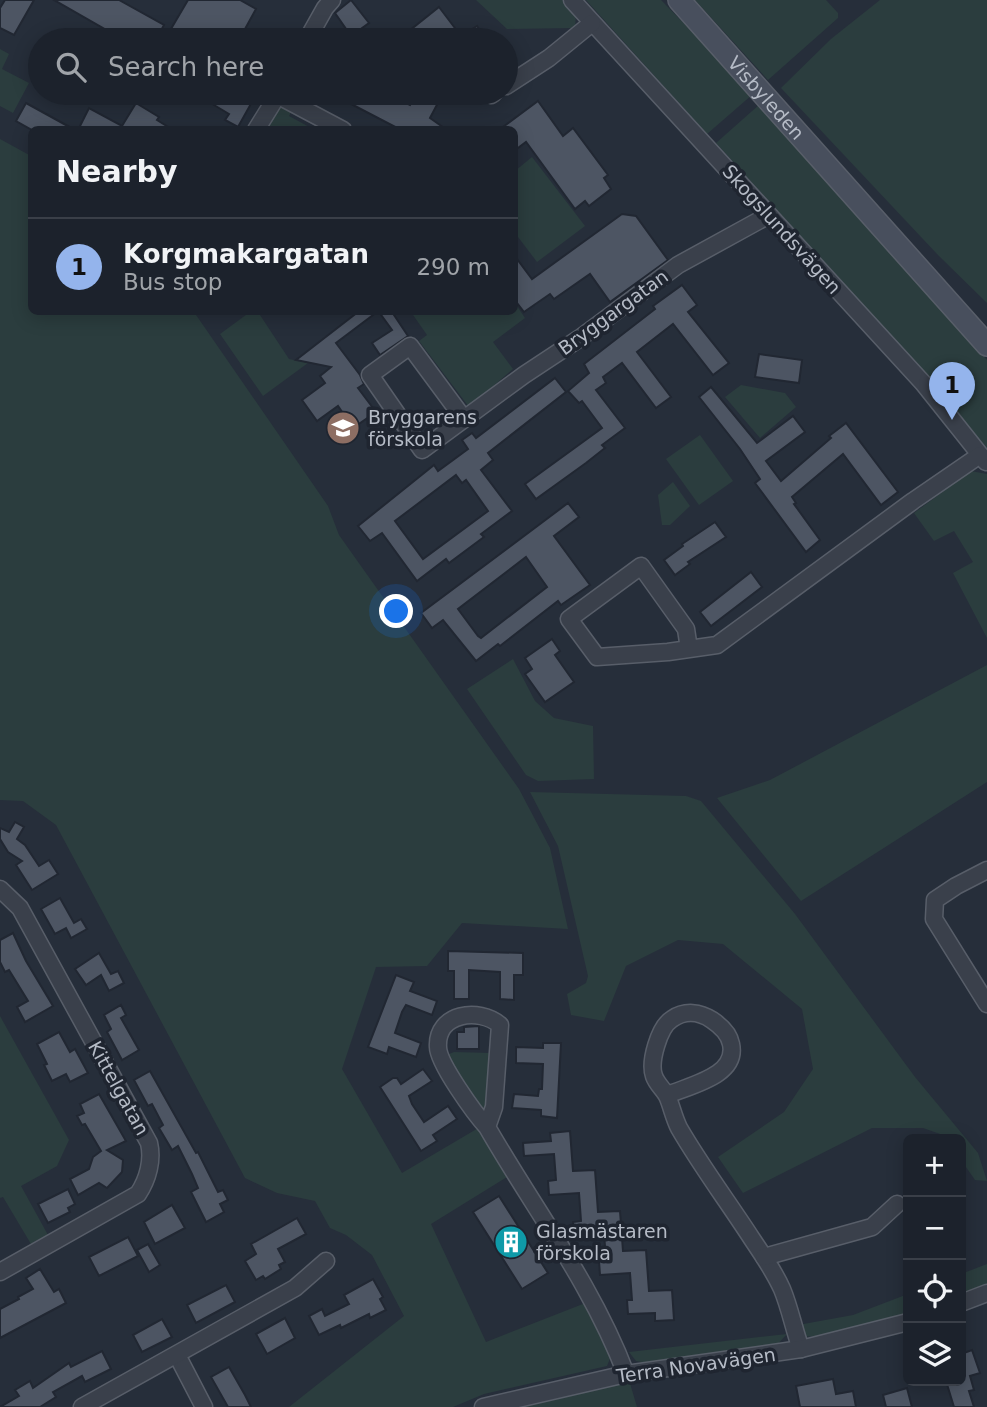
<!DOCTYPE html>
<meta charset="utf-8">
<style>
body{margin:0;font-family:"DejaVu Sans",sans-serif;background:#252a34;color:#f1f3f6}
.controls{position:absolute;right:21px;bottom:21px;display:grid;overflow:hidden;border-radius:10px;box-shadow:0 4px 18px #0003}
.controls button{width:63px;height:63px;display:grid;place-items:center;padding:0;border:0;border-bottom:2px solid #3a3f48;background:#1c222c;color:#f1f3f6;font:35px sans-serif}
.you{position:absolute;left:397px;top:612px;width:24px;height:24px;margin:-18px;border:5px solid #fff;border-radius:50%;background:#1a73e8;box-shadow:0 0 0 10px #1a73e833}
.badge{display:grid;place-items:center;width:46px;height:46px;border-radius:50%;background:#94b4ec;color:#111;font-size:23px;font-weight:700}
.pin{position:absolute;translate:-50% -58px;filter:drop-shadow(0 2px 4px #0008)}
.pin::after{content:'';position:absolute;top:37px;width:24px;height:21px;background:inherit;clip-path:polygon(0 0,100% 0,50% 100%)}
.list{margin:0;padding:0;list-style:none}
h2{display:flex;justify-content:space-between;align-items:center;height:91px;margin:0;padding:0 28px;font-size:30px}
h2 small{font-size:23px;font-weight:400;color:#a0a4a9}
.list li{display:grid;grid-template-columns:46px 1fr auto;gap:21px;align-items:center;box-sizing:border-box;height:98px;padding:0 28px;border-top:2px solid #3a3f48}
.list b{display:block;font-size:26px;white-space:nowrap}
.list p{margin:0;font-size:23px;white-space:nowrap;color:#a0a4a9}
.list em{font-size:23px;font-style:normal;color:#a0a4a9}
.icon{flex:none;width:38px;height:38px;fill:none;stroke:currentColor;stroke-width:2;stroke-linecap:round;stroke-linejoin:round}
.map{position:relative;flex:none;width:987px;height:1407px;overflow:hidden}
.search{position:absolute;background:#1c222c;box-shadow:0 4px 18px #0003;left:28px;top:28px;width:490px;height:77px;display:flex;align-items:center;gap:18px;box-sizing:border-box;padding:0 24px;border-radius:38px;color:#a0a4a9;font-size:26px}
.panel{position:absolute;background:#1c222c;box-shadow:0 4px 18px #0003;left:28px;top:126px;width:490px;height:189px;border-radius:10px}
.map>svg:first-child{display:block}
</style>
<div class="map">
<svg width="987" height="1407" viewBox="0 0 987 1407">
<rect width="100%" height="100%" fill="#262e3a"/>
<!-- green -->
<g fill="#2b3d3e">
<polygon points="476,0 563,0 576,14 575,28 507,29"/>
<polygon points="586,0 661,0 753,94 707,134"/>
<polygon points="695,0 826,0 838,13 838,18 768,80"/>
<polygon points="880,0 987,0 987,303 938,255 781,88 831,39"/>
<polygon points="0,49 9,54 2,69 29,83 13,113 0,106"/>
<polygon points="760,104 843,201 987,360 987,448 906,352 716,143"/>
<polygon points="280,105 294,107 289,116 313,129 264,130"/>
<polygon points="0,139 31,156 32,312 194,312 328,506 339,535 519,789 550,848 568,929 462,923 427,966 376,967 342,1069 402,1173 480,1127 507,1177 431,1224 486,1342 588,1302 611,1356 607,1366 484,1394 453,1407 289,1407 404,1316 372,1255 346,1235 330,1228 315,1201 277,1193 245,1178 56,825 23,801 0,800"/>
<polygon points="532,157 585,226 537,262 515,233 515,171"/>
<polygon points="515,303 525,318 493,342 513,369 469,407 419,341 427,335 411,312 514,312"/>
<polygon points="250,312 258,312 289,359 308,363 263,396 220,334"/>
<polygon points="741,385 785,393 796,407 760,438 725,397"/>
<polygon points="700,435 733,481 699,505 666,459"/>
<polygon points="971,471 987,474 987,638 953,573 973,562 954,531 934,541 914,513"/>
<polygon points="673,482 690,506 670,525 662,525 658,495"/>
<polygon points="513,659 535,701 554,718 593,726 594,779 538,781 526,775 467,689"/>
<polygon points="987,665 987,782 801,901 717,798 770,780"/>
<polygon points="530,792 686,796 701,801 795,914 915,1077 978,1153 987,1181 975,1180 961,1160 961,1139 946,1139 943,1135 923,1128 872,1128 743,1193 718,1157 784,1112 813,1069 802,1009 723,944 678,940 626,966 604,1021 571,1015 567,994 586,983 588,976 558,846"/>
<polygon points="0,1016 69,1140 57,1166 21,1186 48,1235 31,1244 3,1197 0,1198"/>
<polygon points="454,1052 491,1053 490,1103 485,1109 478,1103 448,1057 449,1054"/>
<polygon points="987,1264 987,1284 961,1295 961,1274"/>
<path d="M908,1294V1314C881,1322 831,1340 804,1336L798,1325L853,1315Z"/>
<polygon points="787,1334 776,1346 647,1363 636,1361 629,1352"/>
<polygon points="629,1380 637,1407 500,1407"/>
</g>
<!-- building -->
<g fill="#4d5563" stroke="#212732" stroke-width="2" fill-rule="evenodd">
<polygon points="5,0 34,0 14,35 0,28 0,8"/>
<polygon points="54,0 119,0 164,25 156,40 124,40"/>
<polygon points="188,0 240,0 256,9 239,40 179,40 168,34"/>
<polygon points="351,0 369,23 351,36 335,13"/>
<polygon points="439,7 461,36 477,26 487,40 416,40 409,31"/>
<polygon points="221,93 257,93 238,127 225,120 229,114 214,105"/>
<polygon points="330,93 386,93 410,105 417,93 426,93 439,101 430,118 447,130 401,130"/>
<polygon points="538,101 563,136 573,128 608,175 604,178 611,189 589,206 585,201 575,209 526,142 514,151 514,130 499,130"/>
<polygon points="26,103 75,130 32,130 16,121"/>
<polygon points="136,103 159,117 157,120 173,130 78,130 89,108 122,126"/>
<polygon points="622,214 636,216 668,260 610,302 590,274 554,299 550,294 524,312 514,299 514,255 532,279"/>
<polygon points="682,285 697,305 688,312 729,363 713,375 673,324 637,352 671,397 656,408 622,363 603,377 606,383 596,390 625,428 602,445 605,448 586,463 536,499 525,484 602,428 582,401 579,403 568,391 589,373 584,364 655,309 653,306"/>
<polygon points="358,312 377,312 336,343 360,375 364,384 358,388 376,412 353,428 338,406 317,421 302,400 325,383 320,376 331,367 296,360"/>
<polygon points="379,312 392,312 408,336 380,355 372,343 392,330"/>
<polygon points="759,354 802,360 799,383 755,377"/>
<path d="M555,378L566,392L488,453L493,460L481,470L512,511L481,534L484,537L449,563L446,559L417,581L382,533L370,541L358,526L434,465L438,471L468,449L462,440L472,433L476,438ZM456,475L462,483L466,480L488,511L423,559L395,521Z"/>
<polygon points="711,387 757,443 793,416 805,432 766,461 781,481 831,438 829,436 846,423 898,492 881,505 843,454 792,497 796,503 794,504 820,540 806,552 755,483 760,479 740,449 699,397"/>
<path d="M568,503L579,517L554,536L590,585L561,605L558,601L500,646L498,644L476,661L443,620L432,628L421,613ZM526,557L547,587L481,638L478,636L458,609Z"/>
<polygon points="715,522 726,537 688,562 690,564 675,575 664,560 683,546 682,544"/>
<polygon points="751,572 762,587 711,626 700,612"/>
<polygon points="552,639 560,651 555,655 574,682 545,702 525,674 532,669 525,658"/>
<polygon points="15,822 24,827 17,839 25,845 39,866 49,860 58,874 32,890 16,865 22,861 8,852 0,839 0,828 9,832"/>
<polygon points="60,898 74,923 81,919 87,929 71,938 66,928 55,934 41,909"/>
<polygon points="13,933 26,961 53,1006 25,1022 17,1007 28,1001 9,970 5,972 0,962 0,940"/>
<polygon points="448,951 523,953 523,975 514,975 514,1000 500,999 500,972 469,970 469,999 454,999 454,971 448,971"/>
<polygon points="99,953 111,974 118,971 124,983 109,991 101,975 86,985 75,969"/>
<polygon points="396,975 414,982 410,991 437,1001 432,1015 406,1005 402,1012 395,1033 421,1043 416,1057 389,1047 387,1054 368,1047"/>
<polygon points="121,1005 126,1015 121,1018 139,1050 122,1060 107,1032 111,1029 104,1015"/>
<polygon points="479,1026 479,1049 457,1049 457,1032 464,1032 464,1027"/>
<polygon points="59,1032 70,1052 75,1049 88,1073 70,1082 66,1074 52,1081 44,1065 47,1064 37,1044"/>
<polygon points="543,1043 561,1043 557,1118 541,1116 541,1110 512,1108 514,1094 538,1096 539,1089 542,1089 543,1064 516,1063 516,1047 543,1048"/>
<polygon points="423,1069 432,1081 409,1096 412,1104 424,1122 448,1106 457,1119 433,1135 437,1141 421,1151 380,1087 393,1078 397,1078 401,1084"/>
<polygon points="150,1071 196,1153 198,1152 218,1192 223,1190 228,1200 220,1204 224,1212 206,1222 191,1192 198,1188 192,1174 178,1146 172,1150 159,1128 163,1125 152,1104 148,1106 134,1080"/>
<polygon points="99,1094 126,1141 107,1150 123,1160 122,1172 107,1188 99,1183 78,1195 70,1179 89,1169 93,1157 101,1151 85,1124 82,1125 77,1116 84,1113 80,1104"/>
<polygon points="570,1131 573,1171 595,1170 598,1212 620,1211 623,1251 646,1250 649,1291 672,1290 674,1320 655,1321 655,1313 628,1314 627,1300 632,1300 630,1273 600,1275 599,1261 606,1260 604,1233 574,1236 573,1222 581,1221 579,1193 549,1195 548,1181 556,1180 554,1154 524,1156 523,1143 551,1141 550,1133"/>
<polygon points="68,1189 75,1204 68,1208 70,1212 48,1223 38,1204"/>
<polygon points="499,1196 548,1273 522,1289 473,1212"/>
<polygon points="172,1205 185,1228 155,1244 144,1222"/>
<polygon points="297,1218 306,1234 278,1249 285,1262 279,1265 281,1269 265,1279 263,1276 256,1280 245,1261 256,1254 251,1244"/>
<polygon points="128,1237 138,1256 99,1276 89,1257"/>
<polygon points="148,1244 160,1265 149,1272 137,1250"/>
<polygon points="40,1269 54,1292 59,1289 66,1303 0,1338 0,1309 19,1299 18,1297 33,1289 26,1278"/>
<polygon points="373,1279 383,1297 380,1299 386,1310 370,1318 369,1314 341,1328 340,1325 319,1335 309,1316 322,1309 325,1316 349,1304 344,1295"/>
<polygon points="226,1285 235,1302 196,1323 187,1305"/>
<polygon points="285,1318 295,1338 267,1354 256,1334"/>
<polygon points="162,1319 172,1337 142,1352 133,1335"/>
<polygon points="972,1350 980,1373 970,1376 974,1390 969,1391 974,1407 954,1407 946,1381 961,1381 961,1354"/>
<polygon points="102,1351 111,1369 85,1382 82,1376 53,1392 56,1397 40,1407 0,1407 19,1396 15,1390 30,1381 33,1388 69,1363 71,1367"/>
<polygon points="229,1367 245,1395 251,1407 228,1407 211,1377"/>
<polygon points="833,1379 836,1394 853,1391 856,1407 800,1407 796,1386"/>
<polygon points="907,1388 912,1407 886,1407 883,1395"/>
</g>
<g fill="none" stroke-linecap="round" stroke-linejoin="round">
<defs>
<g id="street">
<polyline points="572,0 923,383 986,462"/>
<polyline points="307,40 325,8 332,0"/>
<polyline points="506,86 549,58 592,23"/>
<polyline points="277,95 343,130"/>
<polyline points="491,95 494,93"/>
<polyline points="256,130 279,93"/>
<polyline points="464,419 410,346 370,375 422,450 524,375 580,338 678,265 769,215"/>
<polyline points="689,649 668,652 597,657 569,619 641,566 686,629 689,649 717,645 913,501 980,455"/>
<polyline points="987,870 956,886 935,900 934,919 987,1004"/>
<path d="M0,889L20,908L149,1143C153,1160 148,1179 138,1194L0,1272"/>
<path d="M668,1095C690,1085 738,1076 731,1044C729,1033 721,1026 712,1020C700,1012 685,1010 672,1019C659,1027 649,1062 654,1076C657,1085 665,1090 668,1098C672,1108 674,1118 679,1128C701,1166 728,1202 752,1239C762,1254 774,1271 782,1289C790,1308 794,1330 801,1349"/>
<path d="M487,1127C475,1114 438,1063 438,1047C436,1013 479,1007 500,1025L494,1107L487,1127C534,1209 592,1284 626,1374"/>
<polyline points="764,1257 872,1227 897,1204"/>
<polyline points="961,1303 987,1293"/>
<polyline points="177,1355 204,1407"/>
<polyline points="82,1407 295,1288 326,1261"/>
<polyline points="483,1407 626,1374 801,1349 908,1322"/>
</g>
<g id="secondary">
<path id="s1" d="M679,0L987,345"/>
</g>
</defs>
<!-- street casing -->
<use href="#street" stroke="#585e69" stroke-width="19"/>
<!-- secondary casing -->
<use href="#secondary" stroke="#585e69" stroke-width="24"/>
<!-- street -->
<use href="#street" stroke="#3a404b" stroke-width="16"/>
<!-- secondary -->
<use href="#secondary" stroke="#484f5d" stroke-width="21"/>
</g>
<!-- icons -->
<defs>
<symbol id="school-disc" viewBox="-11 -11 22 22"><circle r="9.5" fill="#8d6e63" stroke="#1f2530"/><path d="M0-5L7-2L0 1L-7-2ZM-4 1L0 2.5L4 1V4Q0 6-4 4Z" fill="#fff"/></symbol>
<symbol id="building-disc" viewBox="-11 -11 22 22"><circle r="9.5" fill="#0f9aa8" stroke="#1f2530"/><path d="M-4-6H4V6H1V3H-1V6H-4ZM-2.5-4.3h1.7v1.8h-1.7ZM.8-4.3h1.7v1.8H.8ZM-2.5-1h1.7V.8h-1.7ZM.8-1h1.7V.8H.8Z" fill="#fff"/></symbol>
</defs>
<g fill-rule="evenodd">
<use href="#school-disc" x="324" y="409" width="38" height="38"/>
<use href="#building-disc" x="492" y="1223" width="38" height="38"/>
</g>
<g text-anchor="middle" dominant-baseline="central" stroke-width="7" stroke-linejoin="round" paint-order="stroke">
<!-- street labels -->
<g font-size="19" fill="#b5bbc6" stroke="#1f2530">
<text stroke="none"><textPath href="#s1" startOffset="131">Visbyleden</textPath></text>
<text transform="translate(782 229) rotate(48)">Skogslundsvägen</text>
<text transform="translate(613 312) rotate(-36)">Bryggargatan</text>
<text transform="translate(119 1088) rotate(61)">Kittelgatan</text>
<text transform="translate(696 1365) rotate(-8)">Terra Novavägen</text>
</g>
<!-- poi labels -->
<g font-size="19" fill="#b5bbc6" stroke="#1f2530" text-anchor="start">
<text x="368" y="417">Bryggarens<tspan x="368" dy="22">förskola</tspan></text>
<text x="536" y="1231">Glasmästaren<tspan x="536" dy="22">förskola</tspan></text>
</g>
</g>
</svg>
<div class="controls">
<button>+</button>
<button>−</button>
<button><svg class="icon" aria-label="locate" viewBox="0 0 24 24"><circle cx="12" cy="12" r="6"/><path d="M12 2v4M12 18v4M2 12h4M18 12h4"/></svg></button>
<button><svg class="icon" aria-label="layers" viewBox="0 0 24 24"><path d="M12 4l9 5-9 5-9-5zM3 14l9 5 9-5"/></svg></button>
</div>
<div class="you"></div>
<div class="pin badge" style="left:952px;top:420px">1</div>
<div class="search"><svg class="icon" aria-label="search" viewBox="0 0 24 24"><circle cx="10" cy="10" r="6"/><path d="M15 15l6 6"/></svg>Search here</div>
<section class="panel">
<h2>Nearby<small></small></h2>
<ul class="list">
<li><span class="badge">1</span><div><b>Korgmakargatan</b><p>Bus stop</p></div><em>290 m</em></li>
</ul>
</section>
</div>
